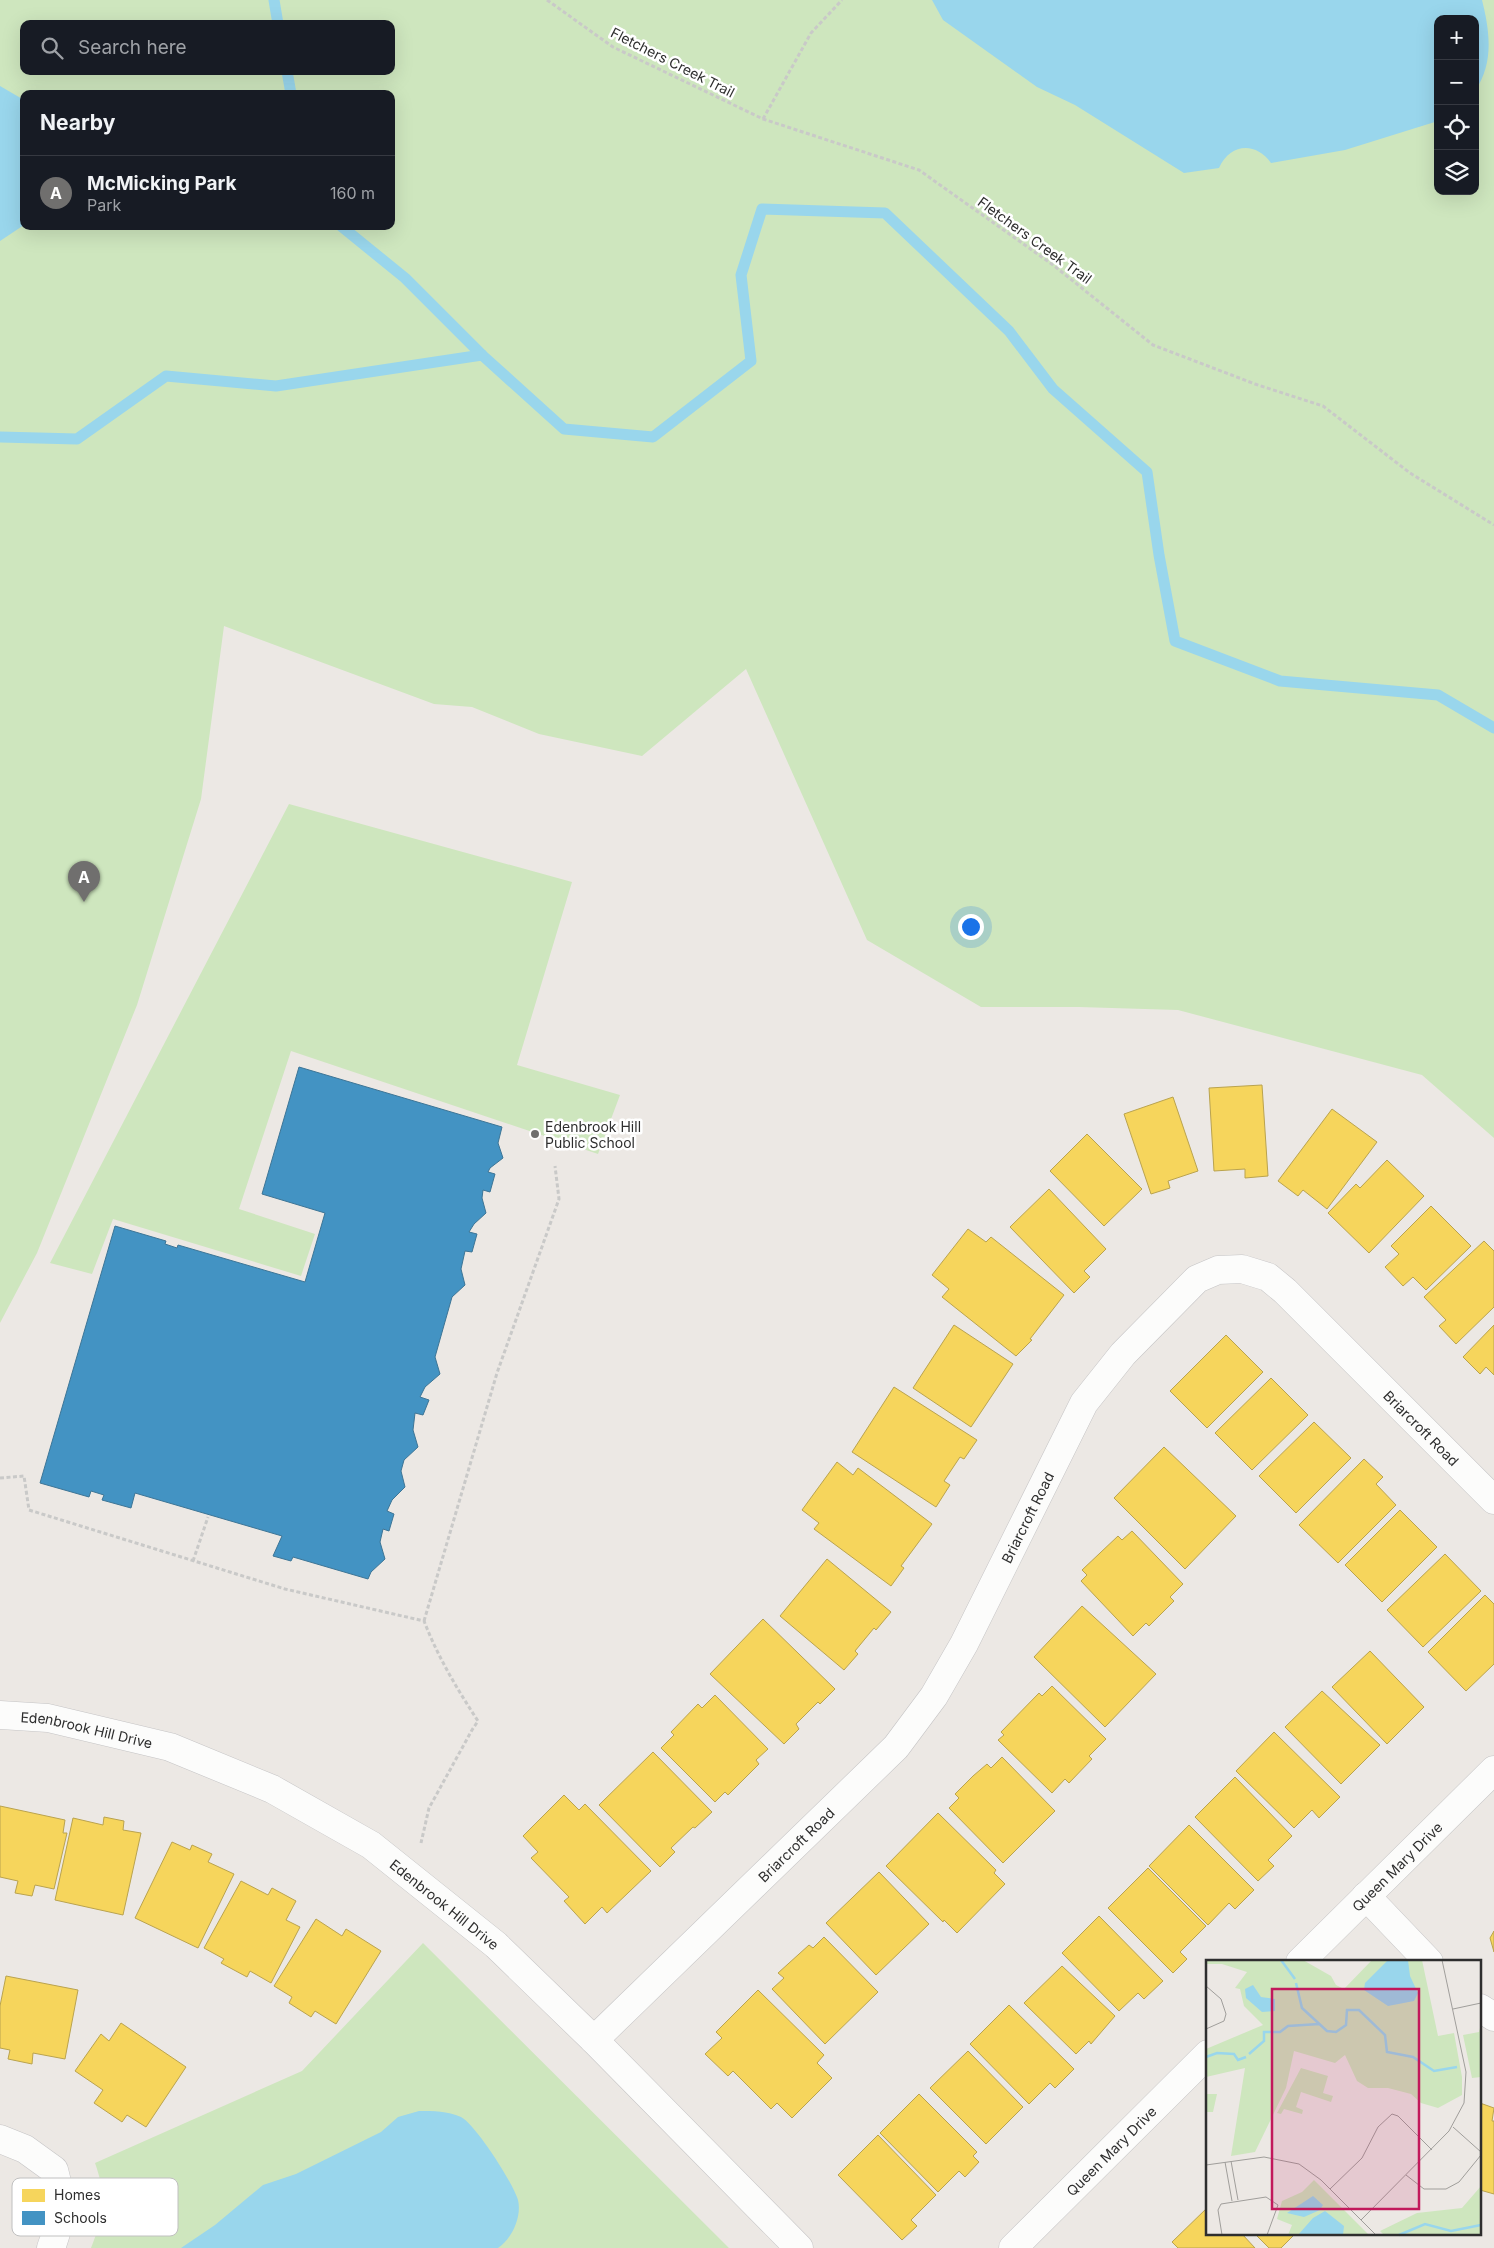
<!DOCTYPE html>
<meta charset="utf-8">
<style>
body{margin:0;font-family:Inter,sans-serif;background:#242831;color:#f1f3f6}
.controls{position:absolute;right:15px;top:15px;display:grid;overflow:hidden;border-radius:10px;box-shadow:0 5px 20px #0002}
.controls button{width:45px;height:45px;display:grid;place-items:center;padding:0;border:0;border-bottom:1px solid #363941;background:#171b24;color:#f1f3f6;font:25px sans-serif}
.you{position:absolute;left:970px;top:926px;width:18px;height:18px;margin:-12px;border:4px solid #fff;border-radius:50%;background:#1a73e8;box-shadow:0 0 0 8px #1a73e833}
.badge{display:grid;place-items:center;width:32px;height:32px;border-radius:50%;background:#706f6e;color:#fff;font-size:16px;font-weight:700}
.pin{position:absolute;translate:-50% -41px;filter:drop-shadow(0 1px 2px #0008)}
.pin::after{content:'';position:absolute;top:26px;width:18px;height:15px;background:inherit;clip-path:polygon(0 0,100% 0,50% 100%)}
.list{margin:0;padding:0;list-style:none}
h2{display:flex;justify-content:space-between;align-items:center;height:65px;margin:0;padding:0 20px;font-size:21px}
h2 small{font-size:16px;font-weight:400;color:#9ea1a6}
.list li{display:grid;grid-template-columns:32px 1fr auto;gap:15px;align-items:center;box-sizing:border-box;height:75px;padding:0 20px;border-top:1px solid #363941}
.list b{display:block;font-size:19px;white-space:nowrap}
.list p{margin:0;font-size:16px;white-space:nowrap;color:#9ea1a6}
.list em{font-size:16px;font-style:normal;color:#9ea1a6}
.icon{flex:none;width:28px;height:28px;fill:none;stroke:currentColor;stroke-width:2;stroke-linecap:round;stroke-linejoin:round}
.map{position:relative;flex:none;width:1494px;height:2248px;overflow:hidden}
.search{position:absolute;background:#171b24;box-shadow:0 5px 20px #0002;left:20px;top:20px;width:375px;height:55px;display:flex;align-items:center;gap:12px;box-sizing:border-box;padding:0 18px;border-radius:10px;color:#9ea1a6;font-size:19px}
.panel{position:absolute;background:#171b24;box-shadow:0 5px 20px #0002;left:20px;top:90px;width:375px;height:140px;border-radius:10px}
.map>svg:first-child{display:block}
</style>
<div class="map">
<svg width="1494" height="2248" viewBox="0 0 1494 2248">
<rect width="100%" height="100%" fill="#ece8e4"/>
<!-- green -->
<g fill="#cee6be" fill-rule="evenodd">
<path d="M0,0H1494V1138L1422,1075L1178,1010L1079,1007H981L867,940L746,669L642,756L539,734L472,707L434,704L224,626L201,799L137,1005L37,1253L0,1323ZM1438,19H1475V191H1438ZM24,24H391V71H24ZM24,94H391V226H24Z"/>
<polygon points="289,804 572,882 517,1065 620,1095 598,1154 291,1051 239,1209 315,1234 301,1276 113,1219 92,1274 50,1263"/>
<path d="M423,1943L729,2248H91C104,2215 107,2197 95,2163L302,2071Z"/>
</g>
<!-- water -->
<g fill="#99d6ec">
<path d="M932,0H1482C1490,32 1494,63 1475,91V19H1438V121L1345,150L1271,163C1255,141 1230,144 1219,168L1184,173L1075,105L1037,87L943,20Z"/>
<polygon points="0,86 24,100 24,225 0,241"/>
<path d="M419,2111C434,2111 447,2111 461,2117C476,2125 513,2183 518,2200C522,2216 512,2239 498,2248H181L215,2225L263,2185L296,2174L381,2132L398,2117Z"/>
</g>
<!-- homes -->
<g fill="#f6d55c" stroke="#baa34e">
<polygon points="1262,1085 1268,1176 1245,1178 1245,1169 1214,1171 1209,1088"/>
<polygon points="1173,1097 1198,1171 1168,1181 1170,1188 1151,1194 1124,1114"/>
<polygon points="1332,1109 1377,1142 1327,1209 1303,1190 1298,1196 1278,1181"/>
<polygon points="1087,1134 1142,1189 1104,1226 1050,1171"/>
<polygon points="1387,1160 1424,1196 1369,1253 1328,1213 1356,1184 1360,1188"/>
<polygon points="1049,1189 1106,1249 1084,1271 1090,1277 1074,1293 1010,1227"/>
<polygon points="1431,1206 1471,1246 1426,1290 1413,1277 1403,1286 1385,1267 1399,1254 1391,1246"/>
<polygon points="968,1229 986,1242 991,1237 1064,1295 1030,1339 1032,1340 1016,1356 942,1297 949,1289 932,1275"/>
<polygon points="1484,1241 1494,1251 1494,1307 1456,1344 1439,1326 1446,1320 1424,1297"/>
<polygon points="954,1325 1013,1364 971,1427 913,1388"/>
<polygon points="1494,1325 1494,1375 1486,1367 1480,1374 1463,1357"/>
<polygon points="1226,1335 1263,1372 1207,1428 1170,1391"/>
<polygon points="1271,1378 1308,1415 1252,1470 1215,1433"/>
<polygon points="894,1387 977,1440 964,1459 960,1457 944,1481 950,1485 936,1507 852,1452"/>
<polygon points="1314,1422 1351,1458 1296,1513 1259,1476"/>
<polygon points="1164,1447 1236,1516 1185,1569 1114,1498"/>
<polygon points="1364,1459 1383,1477 1376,1484 1396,1505 1338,1563 1299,1525"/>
<polygon points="837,1462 853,1475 858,1468 932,1524 901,1566 904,1568 891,1586 814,1529 819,1523 802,1510"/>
<polygon points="1400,1510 1437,1547 1382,1602 1345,1565"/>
<polygon points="1132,1531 1183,1584 1170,1597 1174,1601 1149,1626 1146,1623 1133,1636 1081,1581 1087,1575 1082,1570 1118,1536 1122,1540"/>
<polygon points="1445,1554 1481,1591 1423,1647 1387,1610"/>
<polygon points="827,1559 891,1612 876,1630 874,1628 855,1651 858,1654 844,1670 780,1616"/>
<polygon points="1485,1595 1494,1604 1494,1664 1466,1691 1428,1652"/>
<polygon points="1082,1606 1156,1674 1105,1727 1034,1657"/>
<polygon points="763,1619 835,1689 820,1704 818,1702 796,1724 799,1729 784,1744 710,1674"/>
<polygon points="1370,1651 1424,1707 1387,1744 1332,1687"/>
<polygon points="1052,1686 1106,1739 1089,1756 1092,1759 1069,1783 1065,1779 1052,1793 998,1740 1004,1735 1001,1732 1039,1693 1042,1696"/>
<polygon points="1322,1691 1380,1745 1341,1784 1285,1727"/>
<polygon points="715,1695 768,1749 756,1760 759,1764 728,1795 725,1792 715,1802 661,1748 674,1735 671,1732 698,1704 702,1708"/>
<polygon points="1274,1732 1340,1797 1319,1818 1312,1810 1294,1828 1236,1771"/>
<polygon points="653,1752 712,1812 695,1828 693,1827 671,1848 675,1852 660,1867 599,1805"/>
<polygon points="1002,1757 1055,1811 1003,1863 949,1808 959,1798 955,1794 973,1776 987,1764 991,1768"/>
<polygon points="1235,1777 1292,1836 1268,1860 1274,1866 1258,1881 1195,1817"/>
<polygon points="564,1795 579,1810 585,1804 651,1871 607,1913 602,1907 585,1924 564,1901 569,1897 531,1858 538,1852 523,1836"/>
<polygon points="0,1806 65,1820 63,1833 67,1833 54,1889 35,1885 32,1896 15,1893 18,1881 0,1877"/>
<polygon points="938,1813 996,1870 994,1873 1005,1884 957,1933 944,1920 943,1922 886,1866"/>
<polygon points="104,1817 124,1821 123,1830 141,1833 123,1915 55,1900 73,1818 103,1825"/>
<polygon points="1189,1825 1254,1890 1235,1909 1229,1903 1208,1925 1149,1866"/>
<polygon points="172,1842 190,1850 192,1845 212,1854 208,1862 234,1874 198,1948 135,1918"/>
<polygon points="1148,1868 1206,1926 1180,1952 1187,1959 1173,1973 1108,1908"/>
<polygon points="879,1872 929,1924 876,1975 826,1923"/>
<polygon points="241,1881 268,1895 272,1888 296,1901 286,1920 300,1927 271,1983 250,1971 247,1977 221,1963 224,1959 204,1948"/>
<polygon points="1099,1916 1163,1981 1144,1999 1138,1993 1119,2011 1062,1953"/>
<polygon points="316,1919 342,1936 346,1929 381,1951 336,2024 315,2011 311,2017 289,2003 292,1997 274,1986"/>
<polygon points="1494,1931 1494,1952 1490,1938"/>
<polygon points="824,1937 878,1992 825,2044 772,1989 784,1978 778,1973 809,1945 813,1948"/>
<polygon points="1062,1966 1115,2016 1091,2044 1089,2041 1076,2054 1024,2003"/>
<polygon points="6,1976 78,1990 65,2059 33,2053 32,2064 8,2059 10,2050 0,2048 0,2006"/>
<polygon points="758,1990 824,2055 817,2063 832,2078 792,2118 777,2103 771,2109 733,2071 728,2076 705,2054 722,2038 716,2032"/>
<polygon points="1009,2005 1074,2069 1055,2088 1050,2083 1029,2104 970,2044"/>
<polygon points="121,2023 186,2067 146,2127 127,2115 122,2122 94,2103 103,2090 75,2071 101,2034 109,2041"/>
<polygon points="968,2051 1023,2107 986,2144 930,2088"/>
<polygon points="919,2094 977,2152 973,2156 979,2162 965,2177 959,2171 938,2192 880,2133"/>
<polygon points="1480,2103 1494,2108 1492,2121 1494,2121 1494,2194 1480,2190"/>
<polygon points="878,2135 936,2195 911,2220 917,2226 902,2240 838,2175"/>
<polygon points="1208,2207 1208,2234 1242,2234 1255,2248 1178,2248 1172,2242"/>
<polygon points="1255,2234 1295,2234 1281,2248 1269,2248"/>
</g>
<!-- schools -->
<polygon fill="#4393c3" stroke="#3d7596" points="299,1067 502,1127 498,1143 503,1158 490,1168 488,1172 495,1174 490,1192 483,1190 482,1198 486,1213 474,1224 469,1232 477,1234 472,1252 465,1251 461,1269 465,1285 452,1297 435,1357 440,1374 425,1387 420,1397 429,1400 423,1415 415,1413 413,1430 418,1447 404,1460 401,1471 405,1487 392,1500 387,1511 394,1514 389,1531 383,1529 380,1542 385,1559 371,1572 368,1579 293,1557 291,1561 273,1556 282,1536 135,1493 131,1508 102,1500 104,1495 91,1491 89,1497 40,1483 115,1226 166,1241 165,1244 177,1248 178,1245 305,1282 325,1213 262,1194"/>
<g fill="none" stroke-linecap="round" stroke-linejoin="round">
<!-- stream -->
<g stroke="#99d6ec" stroke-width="11">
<polyline points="274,0 278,24"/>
<polyline points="287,71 291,94"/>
<polyline points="341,226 405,278 482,355 564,429 653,437 751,361 741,275 762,209 885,213 1009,331 1053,389 1147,472 1159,555 1175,641 1280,681 1438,695 1494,728"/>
<polyline points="0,437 77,439 166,376 276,386 482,355"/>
</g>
<defs>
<g id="minor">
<polyline points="1366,1896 1429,1962"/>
<polyline points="1480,2008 1494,2017"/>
<path id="s1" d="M594,2040L896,1747L934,1696L964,1644L1084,1403L1123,1354L1197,1279L1218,1270L1242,1269L1268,1277L1285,1291L1494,1500"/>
<path d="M0,2139L25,2149L54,2170C63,2203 63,2216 51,2248"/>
</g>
<g id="tertiary">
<path id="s2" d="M0,1715L48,1718L170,1747L272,1789L371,1845L496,1945L594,2040L799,2248"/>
<path id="s3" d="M1300,1962L1494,1770"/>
<path id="s4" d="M1013,2248L1208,2054"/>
</g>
</defs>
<!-- minor casing -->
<use href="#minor" stroke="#c5c4c5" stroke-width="29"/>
<!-- tertiary casing -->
<use href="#tertiary" stroke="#c5c4c5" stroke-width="29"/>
<!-- path -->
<g stroke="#c9c9c8" stroke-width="3" stroke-dasharray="4 2.5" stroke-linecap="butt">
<polyline points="547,0 613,47 763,119 919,170 1053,265 1153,345 1255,384 1323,406 1410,473 1494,525"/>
<polyline points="763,119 811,33 842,0"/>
<path d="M0,1478L24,1476L29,1510L285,1589L424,1621C438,1657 457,1689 478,1721L472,1730L429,1808L421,1843"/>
<polyline points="193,1561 208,1517"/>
<polyline points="424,1621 497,1373 559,1199 555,1166"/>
</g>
<!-- minor -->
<use href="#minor" stroke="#fcfcfb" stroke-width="28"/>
<!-- tertiary -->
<use href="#tertiary" stroke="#fcfcfb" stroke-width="28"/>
</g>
<!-- markers -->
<circle fill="#706f6e" stroke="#fff" stroke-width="2" cx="535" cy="1134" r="5"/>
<g text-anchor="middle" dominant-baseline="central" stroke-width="5" stroke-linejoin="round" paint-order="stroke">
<!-- street labels -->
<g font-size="14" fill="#2e2e2e" stroke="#fff">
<text transform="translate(673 62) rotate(27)">Fletchers Creek Trail</text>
<text transform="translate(1035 240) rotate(36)">Fletchers Creek Trail</text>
<text stroke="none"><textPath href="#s1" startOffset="1271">Briarcroft Road</textPath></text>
<text stroke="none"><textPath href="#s1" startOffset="686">Briarcroft Road</textPath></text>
<text stroke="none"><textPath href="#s2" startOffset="88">Edenbrook Hill Drive</textPath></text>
<text stroke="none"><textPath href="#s1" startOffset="281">Briarcroft Road</textPath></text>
<text stroke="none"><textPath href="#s3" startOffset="136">Queen Mary Drive</textPath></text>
<text stroke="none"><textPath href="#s2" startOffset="492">Edenbrook Hill Drive</textPath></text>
<text stroke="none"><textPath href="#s4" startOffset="138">Queen Mary Drive</textPath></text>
</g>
<!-- poi labels -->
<g font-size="14" fill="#2e2e2e" stroke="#fff" text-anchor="start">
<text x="545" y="1126">Edenbrook Hill<tspan x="545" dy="16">Public School</tspan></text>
</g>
</g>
<!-- overview -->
<g transform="translate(1206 1960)">
<rect width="275" height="275" fill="#ece8e4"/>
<path d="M0,0H97L125,16L130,25L138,29L166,0H216L232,76L248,73L256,117V135L232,148L215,143L205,134L182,128H162L151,121L139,95L129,103L88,91L80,128L49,192L25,196L39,108L0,117V89L57,65L38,46L34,29L29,28L41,12L16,4H0ZM275,64V117L266,118L257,75L273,72ZM95,108L122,116L117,133L127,136L125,142L95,132L90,147L97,150L96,154L78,149L75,154L71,153ZM0,134H11L7,152H0ZM108,220L163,275H82L86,265L71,259L76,241L96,232ZM275,226V275H178L174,271L211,253L256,248Z" fill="#cee6be"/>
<path d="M182,0H202L204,16L212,33L208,41L182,46L158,30L159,23ZM47,25L55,37L69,39V51L56,52L40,38L39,29ZM107,236L117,245L114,250L98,257L81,253ZM119,251L138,266L137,275H92L107,258Z" fill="#99d6ec"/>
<path fill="none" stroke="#99d6ec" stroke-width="2.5" d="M75,0L89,19M90,23L96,48L121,71L130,72L140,65L141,50H153L179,75L181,92L207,97L228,111L251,107M43,94L58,81V72H74L82,66L113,64M0,97L11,93L28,94L32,100L40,97M193,275L219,264L245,271L275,265"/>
<path fill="none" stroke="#a09e9b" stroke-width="1" d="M0,26L15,39L20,54L18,61L0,69M247,49L275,43M247,167L275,192M25,201L32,240M19,202L26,241M0,205L58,197L93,204L115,220L170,275M200,215L218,229H240L253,222L275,195M124,229L156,198L172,167L186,154L192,156L226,190M155,260L243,171L258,143L260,112L236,0M16,275L12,250L15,244L60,237L72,245L61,275"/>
<path fill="#c2185b" fill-opacity="0.15" stroke="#c2185b" stroke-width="2.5" d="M66,29H213V249H66Z"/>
<rect width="275" height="275" fill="none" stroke="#2e2e2e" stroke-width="2.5"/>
</g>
<!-- legend -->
<rect x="12" y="2178" width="166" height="58" rx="8" fill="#fff" stroke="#c0c0c0" stroke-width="1"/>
<rect x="22" y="2189" width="23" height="13" fill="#f6d55c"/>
<rect x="22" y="2211" width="23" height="14" fill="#4393c3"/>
<g font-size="14" fill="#2e2e2e">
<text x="54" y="2200">Homes</text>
<text x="54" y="2223">Schools</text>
</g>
</svg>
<div class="controls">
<button>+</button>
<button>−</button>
<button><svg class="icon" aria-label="locate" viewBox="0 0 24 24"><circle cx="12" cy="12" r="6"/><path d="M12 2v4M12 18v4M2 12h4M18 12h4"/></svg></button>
<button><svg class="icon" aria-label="layers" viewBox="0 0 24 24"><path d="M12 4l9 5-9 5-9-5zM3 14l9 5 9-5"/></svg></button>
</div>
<div class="you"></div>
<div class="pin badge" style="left:84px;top:902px">A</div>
<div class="search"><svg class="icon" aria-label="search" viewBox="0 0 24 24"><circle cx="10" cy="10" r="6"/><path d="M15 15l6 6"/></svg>Search here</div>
<section class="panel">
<h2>Nearby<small></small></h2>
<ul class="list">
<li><span class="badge">A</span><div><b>McMicking Park</b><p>Park</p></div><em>160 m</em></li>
</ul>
</section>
</div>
